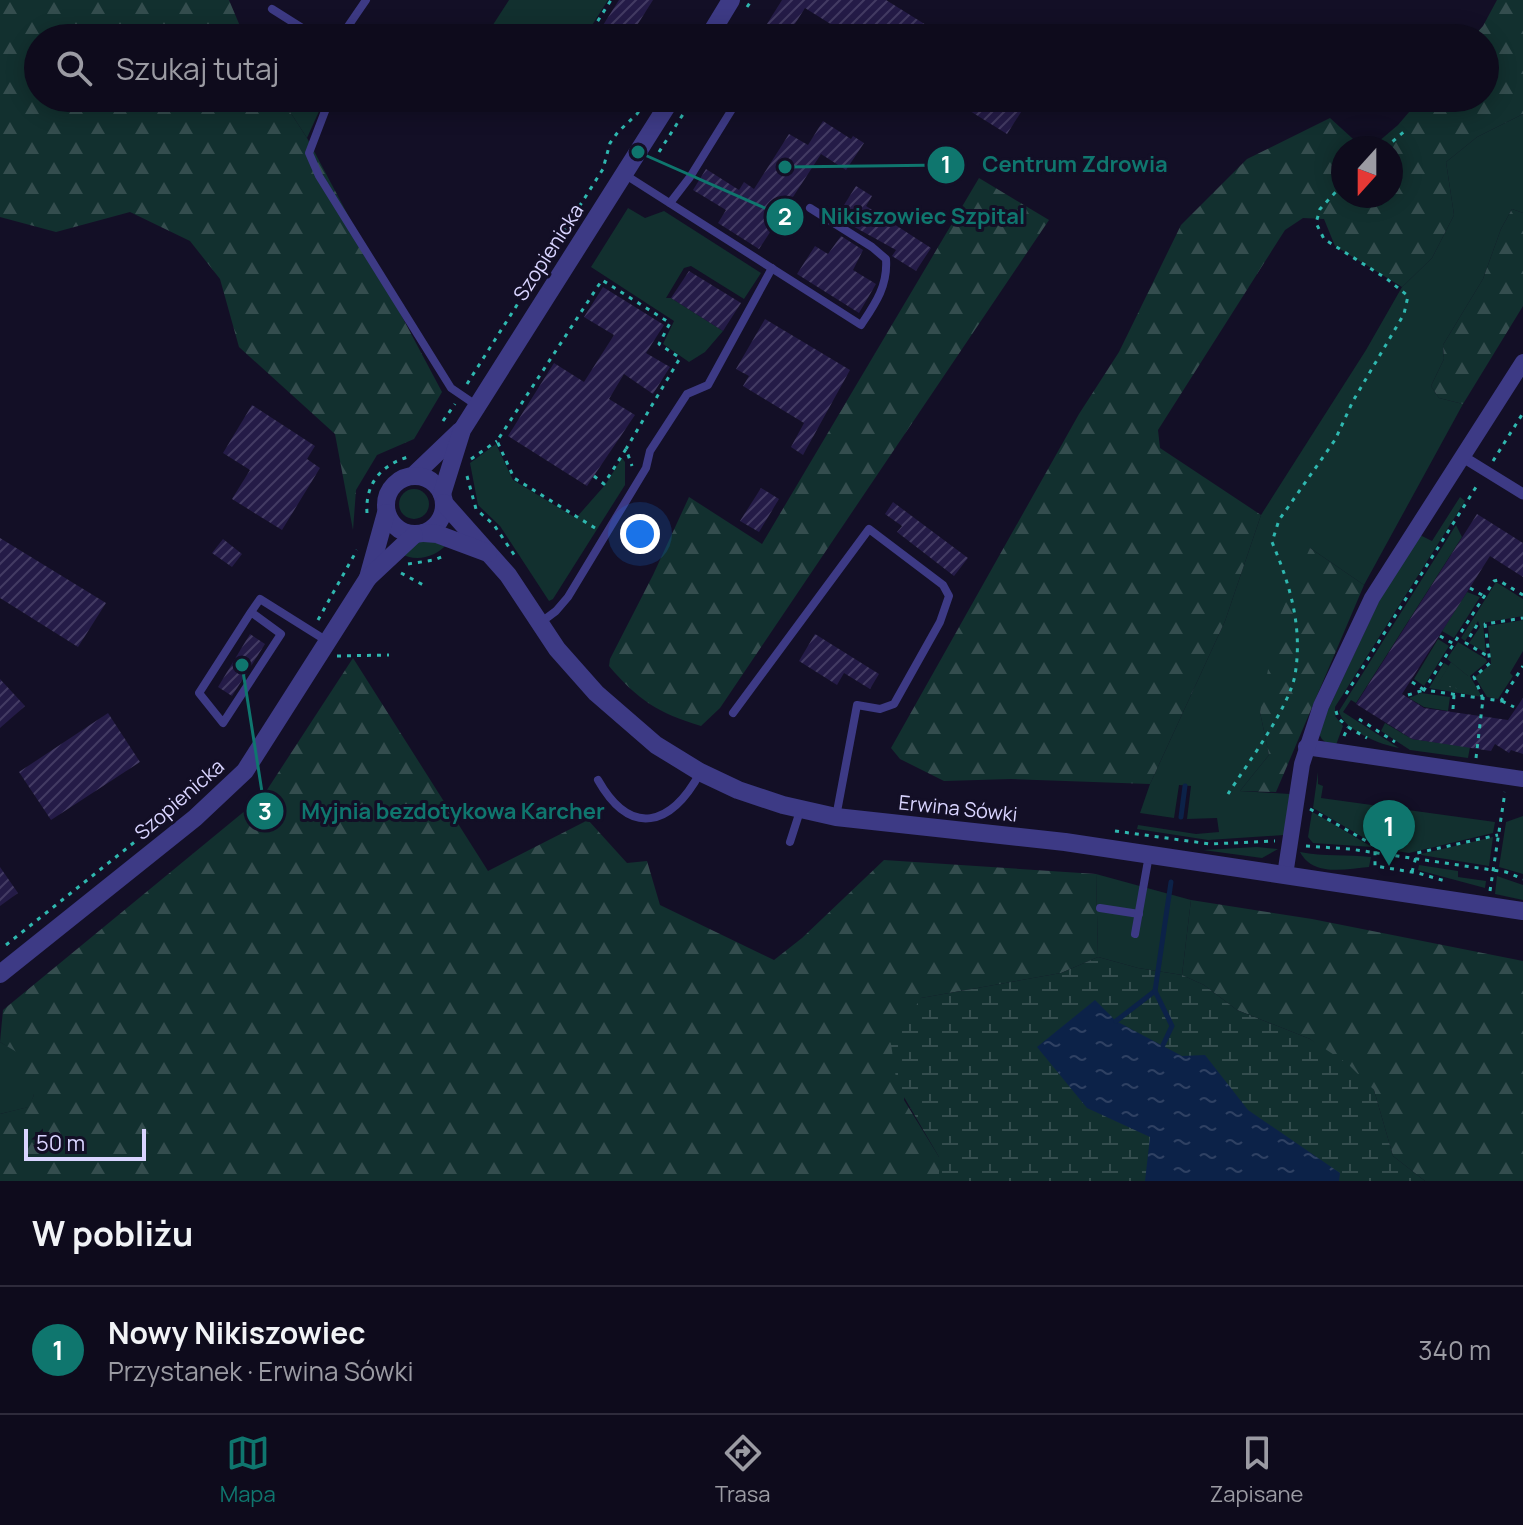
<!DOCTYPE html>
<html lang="pl">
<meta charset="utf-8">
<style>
body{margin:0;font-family:Manrope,sans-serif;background:#1c1929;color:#f1f3f6}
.compass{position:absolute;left:1331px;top:136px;width:72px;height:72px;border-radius:50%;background:#0e0b1c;box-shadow:0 4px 20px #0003;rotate:201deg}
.scale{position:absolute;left:24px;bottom:20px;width:122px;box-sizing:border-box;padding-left:8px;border:4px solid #d9d4ff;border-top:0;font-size:22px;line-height:28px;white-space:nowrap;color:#d9d4ff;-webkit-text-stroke:6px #130f26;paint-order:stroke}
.you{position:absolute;left:640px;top:534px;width:28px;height:28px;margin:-20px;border:6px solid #fff;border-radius:50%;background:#1a73e8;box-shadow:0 0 0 12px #1a73e833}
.badge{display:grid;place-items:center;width:52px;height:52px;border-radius:50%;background:#0f766e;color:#fff;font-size:26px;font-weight:700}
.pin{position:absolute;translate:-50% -66px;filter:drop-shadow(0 2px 4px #0008)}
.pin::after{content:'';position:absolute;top:42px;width:28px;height:24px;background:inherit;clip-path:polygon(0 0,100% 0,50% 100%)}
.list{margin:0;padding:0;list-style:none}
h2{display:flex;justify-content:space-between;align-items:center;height:104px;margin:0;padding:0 32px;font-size:34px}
h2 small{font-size:26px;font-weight:400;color:#9b9ba3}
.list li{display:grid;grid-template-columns:52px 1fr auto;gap:24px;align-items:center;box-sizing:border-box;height:128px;padding:0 32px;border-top:2px solid #2e2b3b}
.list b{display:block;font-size:30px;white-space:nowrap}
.list p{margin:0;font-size:26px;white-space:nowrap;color:#9b9ba3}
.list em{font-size:26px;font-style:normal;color:#9b9ba3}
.icon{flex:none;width:44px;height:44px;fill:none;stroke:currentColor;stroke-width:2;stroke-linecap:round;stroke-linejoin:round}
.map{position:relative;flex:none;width:1523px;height:1181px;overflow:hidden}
.search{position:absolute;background:#0e0b1c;box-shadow:0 4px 20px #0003;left:24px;right:24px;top:24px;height:88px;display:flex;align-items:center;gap:20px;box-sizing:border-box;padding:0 28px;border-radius:44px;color:#9b9ba3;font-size:30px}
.sheet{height:232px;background:#0e0b1c}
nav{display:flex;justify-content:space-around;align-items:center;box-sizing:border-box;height:112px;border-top:2px solid #2e2b3b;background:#0e0b1c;font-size:22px;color:#9b9ba3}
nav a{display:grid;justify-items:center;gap:4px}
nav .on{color:#0f766e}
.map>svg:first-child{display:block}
</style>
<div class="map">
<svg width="1523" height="1181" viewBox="0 0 1523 1181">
<defs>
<pattern id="forest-firs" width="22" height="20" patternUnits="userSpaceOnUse" patternTransform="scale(2)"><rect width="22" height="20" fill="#12302f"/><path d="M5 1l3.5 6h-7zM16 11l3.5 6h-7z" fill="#344d4e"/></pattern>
<pattern id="wetland-marsh" width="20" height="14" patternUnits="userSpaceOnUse" patternTransform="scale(2)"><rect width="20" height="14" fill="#12302f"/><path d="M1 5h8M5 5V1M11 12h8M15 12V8" fill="none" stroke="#344d4e"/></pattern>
<pattern id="park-tufts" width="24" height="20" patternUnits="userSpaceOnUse" patternTransform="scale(2)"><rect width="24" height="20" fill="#12302f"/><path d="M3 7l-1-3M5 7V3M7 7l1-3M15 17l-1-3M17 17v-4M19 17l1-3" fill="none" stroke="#344d4e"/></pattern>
<pattern id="water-ripples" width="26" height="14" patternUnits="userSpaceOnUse" patternTransform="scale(2)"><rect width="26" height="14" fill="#0c2248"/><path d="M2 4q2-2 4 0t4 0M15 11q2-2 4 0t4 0" fill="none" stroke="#2f4163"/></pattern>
<pattern id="building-hatch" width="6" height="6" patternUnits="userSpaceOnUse" patternTransform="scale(2)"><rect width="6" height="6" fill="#241b47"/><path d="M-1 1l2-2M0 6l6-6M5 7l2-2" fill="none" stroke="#433b63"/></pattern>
</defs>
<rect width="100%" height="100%" fill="#130f26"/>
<!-- grass -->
<g fill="#12302f">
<polygon points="509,0 608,0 584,38 557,38 516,33 524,38 494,38 487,34"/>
<polygon points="281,98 325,98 307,138"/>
<polygon points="1523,114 1523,213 1512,209 1501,229 1483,279 1443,345 1444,359 1431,386 1439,398 1463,404 1364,585 1310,548 1260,712 1269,755 1240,791 1290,794 1284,835 1208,840 1137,829 1138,825 1196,834 1219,832 1217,818 1187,819 1191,786 1179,785 1174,818 1140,813 1150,784 1225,621 1261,515 1366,350 1402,287 1432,258 1454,215 1446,162 1477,137"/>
<polygon points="628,208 645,218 664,211 761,273 744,299 691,266 684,268 666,298 671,298 723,331 705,352 689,362 663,344 674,321 591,267"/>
<polygon points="496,444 513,480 576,518 605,485 622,458 625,462 625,485 553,599 549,601 500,526 478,505 470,463"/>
<circle cx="414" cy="504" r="15"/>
<path d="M1460,497L1465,501L1335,707V716L1343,726L1336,745C1326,744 1319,740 1319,729L1380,599L1420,535L1432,541Z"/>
<path d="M1456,525L1462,537L1356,703L1351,700L1343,712L1399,748C1381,745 1343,730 1339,711Z"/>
<path d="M428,540L447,544C436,557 415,563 400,553L418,541Z"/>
<polygon points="1496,582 1523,599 1523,616 1483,623 1486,653 1469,643 1480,627 1478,621 1465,641 1461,638"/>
<polygon points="1467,592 1480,597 1454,638 1442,631"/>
<polygon points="1523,620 1523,651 1510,673 1513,676 1498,699 1487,697 1475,677 1491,664 1488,626"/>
<polygon points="1438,639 1449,646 1424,686 1414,679"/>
<polygon points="1458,642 1486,659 1487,662 1470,676 1482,697 1429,688 1444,663 1449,666 1438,684 1468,676 1447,659"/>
<polygon points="1421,693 1450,697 1448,711 1424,707 1409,698"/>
<polygon points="1385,723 1412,739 1470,747 1468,758 1410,750 1381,731"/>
<polygon points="1318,772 1318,784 1323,786 1321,798 1495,822 1493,833 1409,853 1383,849 1313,808"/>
<polygon points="1312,812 1318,815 1372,847 1313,843 1308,837"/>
<polygon points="1523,816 1523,874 1499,867 1506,822"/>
<polygon points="1493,837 1489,866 1421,855 1421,854"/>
<polygon points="1257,847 1278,849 1262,858 1203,850"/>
<path d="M1300,852C1324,857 1347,854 1371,857L1369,867C1346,869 1313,877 1300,852Z"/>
<polygon points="1419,865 1458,871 1458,877 1486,881 1485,888 1418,870"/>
<polygon points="1096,874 1191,900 1182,975 1138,968 1098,957"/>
<polygon points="1497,876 1523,885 1523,900 1495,894"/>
<polygon points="0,1042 26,1056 34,1095 29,1107 0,1114"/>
</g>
<!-- forest -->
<g fill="url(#forest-firs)">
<polygon points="0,0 229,0 245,38 38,38 38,98 281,98 307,138 442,392 414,439 377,455 356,490 353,530 335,434 239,347 220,279 190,241 130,212 56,232 0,217"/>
<polygon points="1497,0 1523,0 1523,114 1477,137 1446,162 1454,215 1432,258 1402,287 1335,246 1324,219 1303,218 1285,230 1158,430 1160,448 1261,515 1225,621 1150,784 1011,779 944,781 900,759 891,748 1079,414 1119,352 1181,225 1247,159 1330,118 1363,148 1343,148 1343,196 1391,196 1391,148 1371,148 1398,125 1421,98 1485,98 1485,38 1472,38 1483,26"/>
<path d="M979,178L1049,220L720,708L701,726C658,713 638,700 609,666L610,659L653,575L689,497L762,544Z"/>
<polygon points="1512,209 1523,213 1523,306 1463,404 1439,398 1431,386 1444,359 1443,345 1483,279 1501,229"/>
<polygon points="1310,548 1364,585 1276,792 1240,791 1269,755 1260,712 1277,622"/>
<polygon points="353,658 488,871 588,820 627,863 647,861 660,905 774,960 802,938 884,860 1096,874 1098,957 1061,973 921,998 904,1100 939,1157 939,1181 0,1181 0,1114 28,1107 34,1095 23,1080 25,1057 0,1042 3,1010 263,796"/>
<polygon points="1191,900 1312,919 1523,961 1523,1181 1425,1181 1393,1156 1374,1090 1310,1039 1237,1010 1204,985 1182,975"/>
</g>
<!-- wetland -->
<polygon fill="url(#wetland-marsh)" points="1098,957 1138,968 1182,975 1204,985 1237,1010 1310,1039 1348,1064 1374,1090 1393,1156 1425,1181 939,1181 939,1157 897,1085 891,1044 921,998 1061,973"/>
<!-- park -->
<g fill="url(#park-tufts)">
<polygon points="527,16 558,36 557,38 524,38 516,33"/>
<polygon points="1451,662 1468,676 1473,691 1437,685"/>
</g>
<!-- water -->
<polygon fill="url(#water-ripples)" points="1095,1000 1116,1021 1182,1056 1205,1055 1248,1110 1340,1173 1339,1181 1145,1181 1150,1137 1087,1108 1037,1047"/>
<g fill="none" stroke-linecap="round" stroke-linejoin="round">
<!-- stream -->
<g stroke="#0c2248" stroke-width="5">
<polyline points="1181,817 1185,786"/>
<polyline points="1116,1021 1155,991"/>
<polyline points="1163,1045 1172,1026 1155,991 1171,882"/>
</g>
</g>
<!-- building -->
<g fill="url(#building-hatch)">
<polygon points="619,0 653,0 629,38 607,38 598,33"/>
<polygon points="782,0 886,0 947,38 853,38 805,8 786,38 783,38 765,27"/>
<polygon points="949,98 1030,98 1007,134"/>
<polygon points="823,121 851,139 853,136 864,143 846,170 821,154 759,249 718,223 726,210 693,190 706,169 739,190 744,182 754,189 789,134 808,145"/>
<polygon points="856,186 872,196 866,206 931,248 916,271 892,256 896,250 849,224 851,221 839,213"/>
<polygon points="841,236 863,250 853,270 876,284 859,313 797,274 815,246 828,254"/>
<polygon points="689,271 741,303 723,331 671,298"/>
<polygon points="603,287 664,325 646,353 670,367 653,394 624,374 609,399 635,415 587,486 508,436 554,363 584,382 614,335 584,317"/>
<polygon points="765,319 850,370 803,455 791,447 804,423 743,386 749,376 736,369"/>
<polygon points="252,405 315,446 307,459 320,468 282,530 232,499 250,470 223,453"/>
<polygon points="761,488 779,499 759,532 740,521"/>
<polygon points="893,502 968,558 954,576 897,532 902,526 885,514"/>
<polygon points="1477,514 1523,543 1523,577 1490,556 1402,694 1424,708 1508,720 1523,698 1523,754 1511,750 1509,753 1495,744 1491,751 1412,739 1356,704"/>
<polygon points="0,538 106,603 78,647 0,598"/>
<polygon points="223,539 242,554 232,567 212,553"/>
<polygon points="250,634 265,644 232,696 218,687"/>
<polygon points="815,634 879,674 870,689 844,673 837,685 799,661"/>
<polygon points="0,679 25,706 0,728"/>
<polygon points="108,713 140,762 51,820 19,772"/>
<polygon points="0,867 18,893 0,906"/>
</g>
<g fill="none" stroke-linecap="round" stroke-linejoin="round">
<!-- path -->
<g stroke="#2fb8b0" stroke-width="3" stroke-dasharray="4 6" stroke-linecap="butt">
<polyline points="747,7 752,0"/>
<polyline points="587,38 611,0"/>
<polyline points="686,38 693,28"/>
<polyline points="1385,148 1406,130"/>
<polyline points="659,152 687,108"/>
<polyline points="467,384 603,169 610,143 618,132 637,114 648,98"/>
<polyline points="443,421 455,404"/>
<polyline points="471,459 497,441"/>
<polyline points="1493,461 1523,413"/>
<polyline points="467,476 476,509 494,525 515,556"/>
<polyline points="594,476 604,484 626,449 632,466"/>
<path d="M367,513C365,484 381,465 408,457"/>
<polyline points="595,528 514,478 497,441 602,280 670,323 659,344 680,358 626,449"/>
<polyline points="408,564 434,560 446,555"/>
<polyline points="401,573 427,587"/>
<polyline points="1470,588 1484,596"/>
<polyline points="1523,595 1498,580 1494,581 1424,690 1501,701 1523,666"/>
<polyline points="318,620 357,550"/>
<polyline points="1477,625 1466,643 1489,657"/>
<polyline points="1440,636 1454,644"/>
<polyline points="337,656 389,655"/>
<polyline points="1412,682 1424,690"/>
<polyline points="1346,694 1478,484"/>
<polyline points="1408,695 1424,690"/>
<polyline points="1502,701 1514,707"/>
<polyline points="1453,709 1454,695"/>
<polyline points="1336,711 1338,718 1348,727"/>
<polyline points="1359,719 1395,742"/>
<polyline points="1344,736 1348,727 1367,738"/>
<polyline points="1476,758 1483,699 1474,677 1490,663 1485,624 1523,618"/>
<path d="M1228,794C1247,764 1289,708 1295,675C1303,627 1290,585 1272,542L1279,520L1335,440L1353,401L1404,314L1408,296L1387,279L1324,239L1316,223L1320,209L1343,184"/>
<polyline points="1310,809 1375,846 1375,866 1418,873 1445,881"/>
<polyline points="1115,831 1210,844 1275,841"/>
<polyline points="1306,846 1350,849 1506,872 1523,879"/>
<polyline points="1412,872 1417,853 1498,835"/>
<polyline points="1490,891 1505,792"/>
<polyline points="6,945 187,800"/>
</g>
<!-- service -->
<g stroke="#3d3a85" stroke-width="8">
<polyline points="272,9 318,38"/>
<polyline points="716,25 736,38"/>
<polyline points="340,38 366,0"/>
<polyline points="330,98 309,153 319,176 451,388 476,405"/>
<path d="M624,174L861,325C875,304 888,286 886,259L872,247L810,208"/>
<polyline points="670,203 690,177 739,98"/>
<polyline points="251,612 281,634 223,723 199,693 251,612 260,599 327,641"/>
<polyline points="540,623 556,611 568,597 646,468 650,451 687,394 708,385 772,268"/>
<polyline points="733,713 869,529 943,585 949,596 940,622 894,704 880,709 857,705 836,817"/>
<path d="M598,780C631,838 671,826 700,773"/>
<polyline points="790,842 800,811"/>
<polyline points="1100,908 1139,914"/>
<polyline points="1135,934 1149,855"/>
</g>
<!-- pedestrian -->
<polyline stroke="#3d3a85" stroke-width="11" points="1463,457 1523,494"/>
<!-- minor -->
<g stroke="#3d3a85" stroke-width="16">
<polyline points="1306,747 1523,779"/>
<polyline points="1285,875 1302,764 1321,706 1372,598 1523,362"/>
</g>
<!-- tertiary -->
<g stroke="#3d3a85" stroke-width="18">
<polyline points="708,38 731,0"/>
<polyline points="414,475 460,431"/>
<circle cx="415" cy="505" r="29"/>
<polyline points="442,494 462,430 672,98"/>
<polyline points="444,503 508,575 557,649 596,693 656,745 700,772 738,790 783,805 836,817 1065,842 1523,911"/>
<polyline points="424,533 437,534 488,553"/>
<polyline points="368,578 386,513"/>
<polyline points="0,974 195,818 245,771 368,578 414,535"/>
</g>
</g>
<g text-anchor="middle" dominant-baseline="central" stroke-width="6" stroke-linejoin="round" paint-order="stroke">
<!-- street labels -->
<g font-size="20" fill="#d9d4ff" stroke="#130f26">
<text transform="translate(548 252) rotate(-57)">Szopienicka</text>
<text transform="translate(179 799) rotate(-41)">Szopienicka</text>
<text transform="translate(958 808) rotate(6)">Erwina Sówki</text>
</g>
</g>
<!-- callouts -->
<path fill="none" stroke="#0f766e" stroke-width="3" d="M785 167L946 165M638 152L785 217M242 665L265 811"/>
<g fill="#0f766e" stroke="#130f26" stroke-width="3">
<circle cx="785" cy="167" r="8"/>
<circle cx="638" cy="152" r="8"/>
<circle cx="242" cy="665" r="8"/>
<circle cx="946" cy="165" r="20"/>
<circle cx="785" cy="217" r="20"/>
<circle cx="265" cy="811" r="20"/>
</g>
<g font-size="24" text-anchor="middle" font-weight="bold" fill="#fff">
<text x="946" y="173">1</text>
<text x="785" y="225">2</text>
<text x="265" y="820">3</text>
</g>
<g font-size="22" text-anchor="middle" font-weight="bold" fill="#0f766e" stroke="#130f26" stroke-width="6" stroke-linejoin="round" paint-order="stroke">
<text x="1075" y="172">Centrum Zdrowia</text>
<text x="923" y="224">Nikiszowiec Szpital</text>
<text x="453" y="819">Myjnia bezdotykowa Karcher</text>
</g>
</svg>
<svg class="compass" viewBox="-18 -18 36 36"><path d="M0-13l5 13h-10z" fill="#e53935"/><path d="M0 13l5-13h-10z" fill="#9b9ba3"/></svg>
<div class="scale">50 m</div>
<div class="you"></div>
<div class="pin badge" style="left:1389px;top:866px">1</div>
<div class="search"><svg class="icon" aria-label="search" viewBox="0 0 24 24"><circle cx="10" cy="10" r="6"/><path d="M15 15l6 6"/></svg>Szukaj tutaj</div>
</div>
<section class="sheet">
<h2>W pobliżu<small></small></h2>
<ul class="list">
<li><span class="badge">1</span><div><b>Nowy Nikiszowiec</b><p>Przystanek · Erwina Sówki</p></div><em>340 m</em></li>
</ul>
</section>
<nav>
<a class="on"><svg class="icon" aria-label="map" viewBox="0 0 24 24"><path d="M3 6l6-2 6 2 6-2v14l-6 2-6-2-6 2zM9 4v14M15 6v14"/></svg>Mapa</a>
<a><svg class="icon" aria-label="directions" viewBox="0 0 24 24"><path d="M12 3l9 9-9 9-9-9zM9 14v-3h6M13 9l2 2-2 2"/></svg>Trasa</a>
<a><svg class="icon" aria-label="saved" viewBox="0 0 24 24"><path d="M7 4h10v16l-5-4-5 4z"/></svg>Zapisane</a>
</nav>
